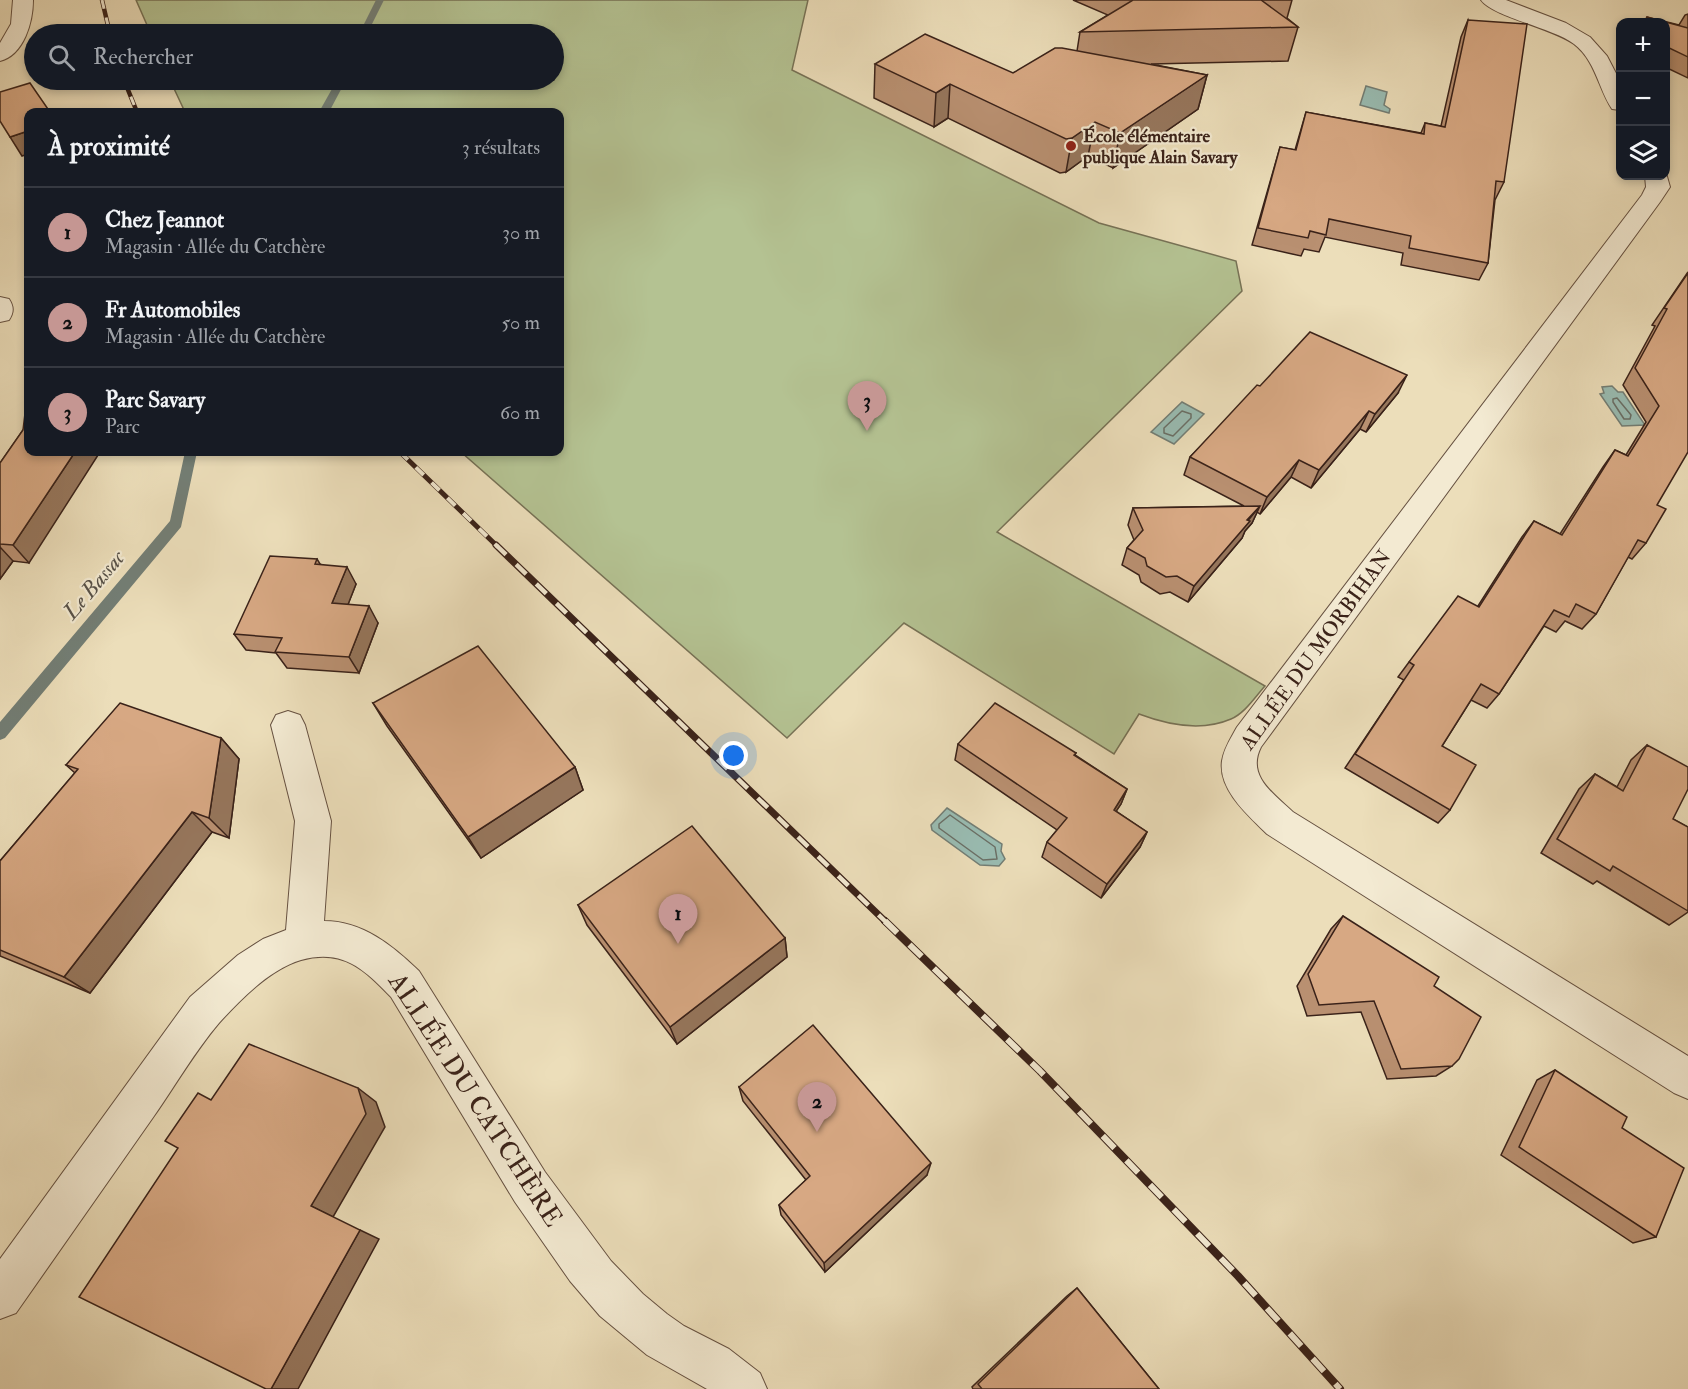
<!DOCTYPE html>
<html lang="fr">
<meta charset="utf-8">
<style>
body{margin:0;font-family:"IM FELL Double Pica",serif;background:#20242c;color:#f1f3f6}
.controls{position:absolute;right:18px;top:18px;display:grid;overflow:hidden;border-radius:12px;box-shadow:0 3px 9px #0003}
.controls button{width:54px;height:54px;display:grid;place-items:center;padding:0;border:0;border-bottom:2px solid #363941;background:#171b24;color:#f1f3f6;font:30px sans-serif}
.you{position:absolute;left:734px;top:756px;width:21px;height:21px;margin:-15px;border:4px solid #fff;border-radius:50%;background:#1a73e8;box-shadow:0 0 0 9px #1a73e833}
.badge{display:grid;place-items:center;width:39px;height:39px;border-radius:50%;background:#c59692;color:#111;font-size:20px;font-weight:700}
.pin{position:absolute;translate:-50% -50px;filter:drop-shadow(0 2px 3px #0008)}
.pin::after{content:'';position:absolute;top:32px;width:21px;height:18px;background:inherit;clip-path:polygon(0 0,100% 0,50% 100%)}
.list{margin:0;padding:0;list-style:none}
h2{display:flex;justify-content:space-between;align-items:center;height:78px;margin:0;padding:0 24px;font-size:26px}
h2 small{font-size:20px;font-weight:400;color:#9ea1a6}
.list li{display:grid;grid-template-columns:39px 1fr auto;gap:18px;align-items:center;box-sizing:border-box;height:90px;padding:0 24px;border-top:2px solid #363941}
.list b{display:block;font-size:22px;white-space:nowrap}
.list p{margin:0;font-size:20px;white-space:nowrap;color:#9ea1a6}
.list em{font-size:20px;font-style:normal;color:#9ea1a6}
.icon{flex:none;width:33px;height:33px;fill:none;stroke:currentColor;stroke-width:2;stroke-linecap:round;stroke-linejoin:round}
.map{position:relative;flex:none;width:1688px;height:1389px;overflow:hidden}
.search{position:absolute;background:#171b24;box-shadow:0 3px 9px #0003;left:24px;top:24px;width:540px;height:66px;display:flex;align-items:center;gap:15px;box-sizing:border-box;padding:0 21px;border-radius:33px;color:#9ea1a6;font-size:22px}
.panel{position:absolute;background:#171b24;box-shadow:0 3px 9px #0003;left:24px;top:108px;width:540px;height:348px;border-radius:12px}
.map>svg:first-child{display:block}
</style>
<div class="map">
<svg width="1688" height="1389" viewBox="0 0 1688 1389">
<rect width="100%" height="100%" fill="#ecdeba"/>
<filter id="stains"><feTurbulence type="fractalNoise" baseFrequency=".00333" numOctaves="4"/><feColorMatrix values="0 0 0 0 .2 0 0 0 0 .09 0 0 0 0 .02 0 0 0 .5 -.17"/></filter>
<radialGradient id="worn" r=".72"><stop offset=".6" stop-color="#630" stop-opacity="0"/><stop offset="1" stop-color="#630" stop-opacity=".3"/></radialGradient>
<!-- green -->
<path fill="#b4c292" stroke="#777256" stroke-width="1.5" d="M136,0H808L792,70L1099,223L1236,261L1242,291L997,532L1265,686C1255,697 1245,713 1231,719C1201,732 1168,725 1139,714L1114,754L904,623L787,738L461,452H560V112H185L170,80H554V34H151Z"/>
<!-- water -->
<g fill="#99bcb2" stroke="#737e75" stroke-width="1.5">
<polygon points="1366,86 1387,92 1384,105 1390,109 1389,113 1360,105"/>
<polygon points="1612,386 1618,392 1623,392 1645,425 1622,426 1600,394 1604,393 1602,387"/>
<polygon points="1182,402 1204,414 1174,444 1151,432"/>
<polygon points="947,808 1002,844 1001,851 1005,859 999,866 980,865 932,830 931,825"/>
</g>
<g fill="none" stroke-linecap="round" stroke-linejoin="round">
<!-- shore -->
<g stroke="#6a6f66" stroke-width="1.5">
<polygon points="1617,398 1631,415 1630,419 1624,419 1613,402 1613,399"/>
<polygon points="1182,411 1191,414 1191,418 1173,436 1164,433 1164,428"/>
<polygon points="950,815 995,847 997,859 983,860 939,828 939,824"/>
</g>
<!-- stream -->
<g fill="#737e75" fill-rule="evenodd">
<polygon points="376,0 384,0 367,34 359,34"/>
<polygon points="337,80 346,80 329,112 319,112"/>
<polygon points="185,452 197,452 181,527 5,738 0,740 0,722 170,521"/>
</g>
<defs>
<g id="minor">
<path d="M13,0H33C33,22 24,55 0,61V43L11,24Z"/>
<path d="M1481,0H1506L1566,23L1590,37L1607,56L1620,81V110L1612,109C1598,88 1596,61 1574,44C1553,28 1493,17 1481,0Z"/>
<path d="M1666,173L1670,187L1660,202L1261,747C1246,776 1274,794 1293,812L1688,1056V1099L1674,1093L1267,834C1249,816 1218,790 1222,761C1224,748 1231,738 1237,727L1642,195L1646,187L1645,176H1666Z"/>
<path d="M0,297L9,299C14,307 14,312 9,320L0,322Z"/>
<path d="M288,711L300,715L305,725L331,821L324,921C363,921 393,946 419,971L545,1172L611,1261L643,1294L667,1314L684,1326L729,1349L760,1373L767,1389H707L647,1355L600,1316L570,1281L515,1202L391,997C365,970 343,948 301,960C270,969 240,1000 219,1023C195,1051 175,1086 154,1116C108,1182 62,1247 16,1313L0,1319V1259L190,997L238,955L263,939L286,930L295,821L271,725L276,715Z"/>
</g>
</defs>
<!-- minor casing -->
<use href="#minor" stroke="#665141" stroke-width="2"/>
<!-- minor -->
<use href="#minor" fill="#f3ead2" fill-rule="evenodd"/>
<defs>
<g id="rail-far3">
<polyline points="102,0 110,34"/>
<polyline points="124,80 137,112"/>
</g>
<polyline id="rail-far2" points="400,452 498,547"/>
<polyline id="rail-far1" points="496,545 887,923"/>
<polyline id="rail" points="885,921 1040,1071 1238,1276 1340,1389"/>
</defs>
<!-- rail-far3 casing -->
<use href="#rail-far3" stroke="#3a2219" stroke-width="4.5"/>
<!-- rail-far2 casing -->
<use href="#rail-far2" stroke="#3a2219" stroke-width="5"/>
<!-- rail-far1 casing -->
<use href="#rail-far1" stroke="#3a2219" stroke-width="7"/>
<!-- rail casing -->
<use href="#rail" stroke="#3a2219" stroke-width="8"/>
<!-- rail-far3 -->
<use href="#rail-far3" stroke="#f3ead2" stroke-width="3" stroke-dasharray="9" stroke-linecap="butt"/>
<!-- rail-far2 -->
<use href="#rail-far2" stroke="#f3ead2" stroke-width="4" stroke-dasharray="11" stroke-linecap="butt"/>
<!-- rail-far1 -->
<use href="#rail-far1" stroke="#f3ead2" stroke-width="4.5" stroke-dasharray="14" stroke-linecap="butt"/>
<!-- rail -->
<use href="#rail" stroke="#f3ead2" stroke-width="6" stroke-dasharray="17" stroke-linecap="butt"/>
</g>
<!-- wall -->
<g fill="#b99071" stroke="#3a2219" stroke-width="1.5">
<polygon points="1073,0 1292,0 1287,18 1298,27 1288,61 1151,64 1207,75 1198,109 1113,168 1088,156 1066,172 1060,173 948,118 934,127 874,98 875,64 1013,73 1077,51 1080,32 1108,15"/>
<polygon points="1688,14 1688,78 1665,67 1665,22 1644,22 1647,17 1679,25 1685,15"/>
<polygon points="1468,20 1504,182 1495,200 1488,263 1479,280 1401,265 1403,253 1325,237 1319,252 1304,249 1301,256 1252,245 1280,147 1295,150 1306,112 1421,133 1425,123 1441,126 1461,37"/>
<polygon points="1688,272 1657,505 1646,543 1632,559 1628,557 1596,614 1582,629 1565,621 1556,632 1544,626 1499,694 1487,708 1471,700 1442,746 1450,810 1438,823 1345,768 1404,680 1398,677 1409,662 1478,606 1522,537 1534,521 1560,534 1603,467 1615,450 1626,455 1646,422 1623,385 1655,326 1652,325"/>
<polygon points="1260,386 1398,393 1366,432 1360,429 1311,488 1291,477 1260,514 1257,512 1252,523 1245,531 1242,538 1188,602 1170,592 1160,594 1141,582 1139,575 1122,565 1127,548 1134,540 1128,525 1133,508 1244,506 1184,475 1190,457"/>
<polygon points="23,430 29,563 13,561 0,579 0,463"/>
<polygon points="317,559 320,564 356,584 348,604 378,623 359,673 287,668 276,653 246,650 234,634"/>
<polygon points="373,703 575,767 583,790 481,858 387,726"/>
<polygon points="221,738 239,759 229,838 212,832 90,993 0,956 0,861 75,773 66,765"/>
<polygon points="958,744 1076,753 1075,755 1127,789 1121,804 1116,811 1147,832 1140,847 1101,898 1042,857 1047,842 1057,830 955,760"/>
<polygon points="1647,745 1673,819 1688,827 1688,912 1669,925 1597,881 1593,884 1541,853 1579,789 1595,774 1617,787 1631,760"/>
<polygon points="578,905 785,938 787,957 677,1044 587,925"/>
<polygon points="1343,916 1434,986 1452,1066 1436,1076 1387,1079 1361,1012 1307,1016 1297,986 1331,929"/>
<polygon points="1555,1070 1622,1128 1656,1237 1633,1243 1501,1155 1537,1080"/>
<polygon points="739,1087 927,1175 825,1272 781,1215 779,1205 806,1180 743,1101"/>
<polygon points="1077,1288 1159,1389 973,1389 972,1387 1067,1296"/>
</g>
<!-- shaded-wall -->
<g fill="#96765c" stroke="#3a2219" stroke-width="1.5">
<polygon points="1207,75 1198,109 1113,168 1120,133"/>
<polygon points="950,84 948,118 934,127 936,93"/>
<polygon points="1095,122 1088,156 1066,172 1072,138"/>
<polygon points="28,131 28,154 22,156 10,137"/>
<polygon points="1407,375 1398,393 1366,432 1375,414"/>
<polygon points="1369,411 1360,429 1311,488 1319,470"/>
<polygon points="75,452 100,452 29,563 13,545"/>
<polygon points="1299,460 1291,477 1260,514 1267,497"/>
<polygon points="1260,506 1252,523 1245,531 1242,538 1188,602 1194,586"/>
<polygon points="0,547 13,561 0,579"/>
<polygon points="347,567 356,584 342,620 332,603"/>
<polygon points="369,606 378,623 359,673 349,657"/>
<polygon points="221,738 239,759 229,838 209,818"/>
<polygon points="575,767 583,790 481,858 468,837"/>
<polygon points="1127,789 1121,804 1107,825 1114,810"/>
<polygon points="192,812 212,832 90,993 64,977"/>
<polygon points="1147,832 1140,847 1101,898 1107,884"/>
<polygon points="785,938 787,957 677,1044 670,1027"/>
<polygon points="358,1088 376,1102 385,1127 333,1217 311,1206"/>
<polygon points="931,1163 927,1175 825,1272 824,1263"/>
<polygon points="360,1230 379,1239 298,1389 271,1389"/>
</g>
<!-- building -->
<g fill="#d7a883" stroke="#3a2219" stroke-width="1.5">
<polygon points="1133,0 1261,0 1298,27 1080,32"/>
<polygon points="1647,17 1688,28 1688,57 1665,46 1665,22 1645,22"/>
<polygon points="1468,20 1527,24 1504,182 1496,181 1488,263 1409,248 1411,236 1329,219 1326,235 1310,231 1308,238 1258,228 1280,147 1296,150 1306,112 1424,134 1425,123 1445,127"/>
<polygon points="925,34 1013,73 1055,48 1062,48 1207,75 1120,133 1095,122 1072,138 1066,139 950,84 936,93 875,64"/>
<polygon points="30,83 50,112 28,112 28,131 10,137 0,121 0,92"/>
<polygon points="1688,273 1688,452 1657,505 1666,509 1646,543 1638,540 1596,614 1576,604 1569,617 1554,610 1499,694 1481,684 1442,746 1476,765 1450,810 1355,754 1414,665 1409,662 1458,596 1479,607 1534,521 1562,535 1615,450 1628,456 1659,406 1635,368 1667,309 1664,308"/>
<polygon points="1310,332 1407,375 1375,414 1369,411 1319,470 1299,460 1267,497 1190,457 1257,385 1260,386"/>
<polygon points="28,389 28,452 75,452 13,545 0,544 0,463 23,430"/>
<polygon points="1260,506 1247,520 1250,521 1194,586 1177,576 1166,577 1147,566 1145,558 1127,548 1143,530 1133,508"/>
<polygon points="270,556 317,559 315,564 347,567 332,603 369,606 349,657 275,652 282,638 234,634"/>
<polygon points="478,646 575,767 468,837 373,703"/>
<polygon points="120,703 221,738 209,818 192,812 64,977 0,950 0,861 78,769 66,765"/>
<polygon points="995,703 1076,753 1074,755 1127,789 1114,810 1147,832 1107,884 1047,842 1067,818 958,744"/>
<polygon points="1647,745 1688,767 1688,789 1673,819 1688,827 1688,911 1613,866 1610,871 1557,839 1595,774 1623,791"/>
<polygon points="692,826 785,938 670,1027 578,905"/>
<polygon points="1343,916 1439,977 1434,986 1481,1017 1459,1059 1452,1066 1401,1069 1374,1001 1319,1005 1308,974"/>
<polygon points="813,1025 931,1163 824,1263 779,1205 810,1176 739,1087"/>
<polygon points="249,1044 358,1088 366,1114 311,1206 360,1230 271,1389 266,1389 79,1297 178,1148 165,1141 198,1093 211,1100"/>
<polygon points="1555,1070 1627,1117 1622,1128 1684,1168 1656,1237 1519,1147"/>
<polygon points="1077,1288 1159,1389 982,1389 978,1384"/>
</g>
<!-- markers -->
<circle fill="#8f2418" stroke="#f3ead2" stroke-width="2" cx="1071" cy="146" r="6"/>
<g text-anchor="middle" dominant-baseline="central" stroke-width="4.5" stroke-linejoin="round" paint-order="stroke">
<!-- far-poi labels -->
<g font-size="18" font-weight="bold" fill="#3a2219" stroke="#f3ead2" text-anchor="start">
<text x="1083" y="136">École élémentaire<tspan x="1083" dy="21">publique Alain Savary</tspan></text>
</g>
<!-- street labels -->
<g font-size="21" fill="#3a2219" stroke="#f3ead2">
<text transform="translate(1316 650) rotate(-54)">ALLÉE DU MORBIHAN</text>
</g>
<!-- water labels -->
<g font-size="22" font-style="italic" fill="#565047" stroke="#f3ead2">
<text transform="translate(94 585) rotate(-50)">Le Bassac</text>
</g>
<!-- near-street labels -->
<g font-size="26" fill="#3a2219" stroke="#f3ead2">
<text transform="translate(475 1100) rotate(57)">ALLÉE DU CATCHÈRE</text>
</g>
</g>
<rect width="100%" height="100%" filter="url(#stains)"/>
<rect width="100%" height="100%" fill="url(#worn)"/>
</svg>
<div class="controls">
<button>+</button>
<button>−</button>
<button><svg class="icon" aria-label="layers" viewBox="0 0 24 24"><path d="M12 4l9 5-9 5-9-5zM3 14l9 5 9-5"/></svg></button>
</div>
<div class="you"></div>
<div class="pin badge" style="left:678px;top:944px">1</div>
<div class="pin badge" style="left:817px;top:1132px">2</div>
<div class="pin badge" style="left:867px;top:431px">3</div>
<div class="search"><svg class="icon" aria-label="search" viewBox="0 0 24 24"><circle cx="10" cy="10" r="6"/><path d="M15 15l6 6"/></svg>Rechercher</div>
<section class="panel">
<h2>À proximité<small>3 résultats</small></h2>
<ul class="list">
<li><span class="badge">1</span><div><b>Chez Jeannot</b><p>Magasin · Allée du Catchère</p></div><em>30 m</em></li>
<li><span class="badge">2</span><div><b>Fr Automobiles</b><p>Magasin · Allée du Catchère</p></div><em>50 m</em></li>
<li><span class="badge">3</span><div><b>Parc Savary</b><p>Parc</p></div><em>60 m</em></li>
</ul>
</section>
</div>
